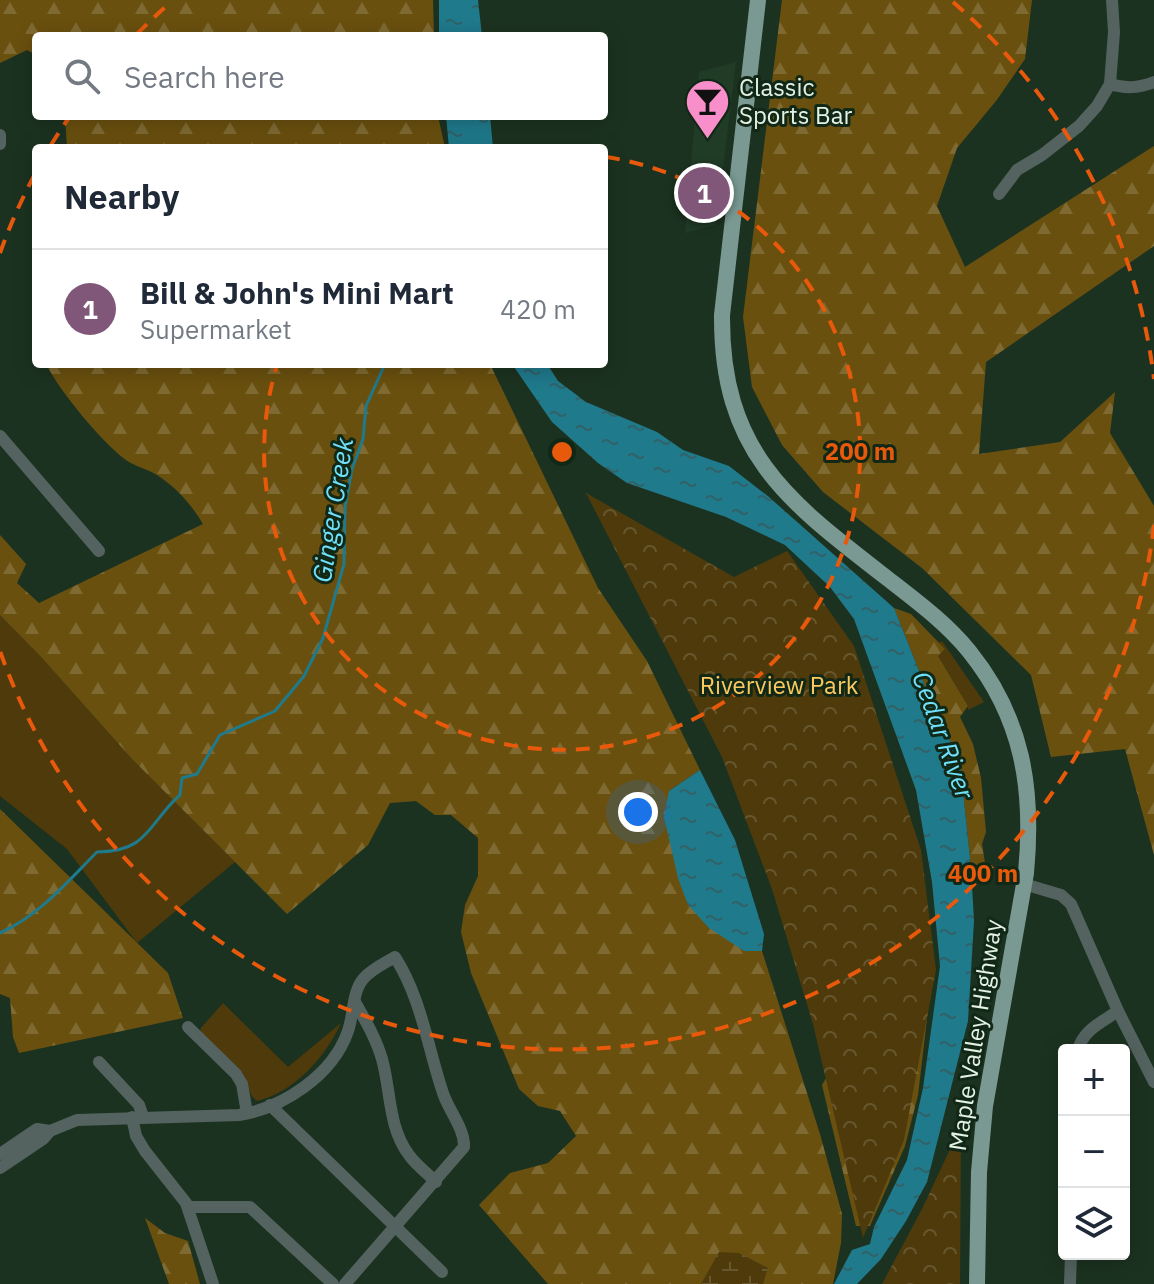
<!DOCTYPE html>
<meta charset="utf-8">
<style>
body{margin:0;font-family:"IBM Plex Sans",sans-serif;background:#f6f6f7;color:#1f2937}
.controls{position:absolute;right:24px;bottom:24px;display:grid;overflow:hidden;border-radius:8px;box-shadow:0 4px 20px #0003}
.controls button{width:72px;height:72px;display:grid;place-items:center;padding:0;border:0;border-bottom:2px solid #e0e1e3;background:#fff;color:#1f2937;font:40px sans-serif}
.you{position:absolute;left:638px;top:812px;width:28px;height:28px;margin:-20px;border:6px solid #fff;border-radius:50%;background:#1a73e8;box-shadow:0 0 0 12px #1a73e833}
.badge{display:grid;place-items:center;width:52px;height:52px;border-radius:50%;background:#815779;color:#fff;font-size:26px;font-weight:700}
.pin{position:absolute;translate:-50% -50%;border:4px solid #fff;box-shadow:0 2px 8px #0006}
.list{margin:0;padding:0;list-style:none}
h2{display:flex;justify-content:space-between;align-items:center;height:104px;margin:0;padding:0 32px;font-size:34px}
h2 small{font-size:26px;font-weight:400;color:#747a83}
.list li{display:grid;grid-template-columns:52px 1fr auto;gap:24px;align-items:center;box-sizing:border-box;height:120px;padding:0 32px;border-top:2px solid #e0e1e3}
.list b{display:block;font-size:30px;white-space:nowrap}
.list p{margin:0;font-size:26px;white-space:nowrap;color:#747a83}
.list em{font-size:26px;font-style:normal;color:#747a83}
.icon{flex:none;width:44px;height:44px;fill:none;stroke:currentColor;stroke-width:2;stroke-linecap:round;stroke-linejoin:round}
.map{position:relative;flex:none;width:1154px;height:1284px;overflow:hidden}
.search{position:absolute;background:#fff;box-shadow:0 4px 20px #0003;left:32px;top:32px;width:576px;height:88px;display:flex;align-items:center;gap:20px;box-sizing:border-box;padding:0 28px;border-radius:8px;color:#747a83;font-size:30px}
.panel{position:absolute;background:#fff;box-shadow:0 4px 20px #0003;left:32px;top:144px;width:576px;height:224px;border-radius:8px}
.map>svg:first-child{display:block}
</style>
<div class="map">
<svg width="1154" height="1284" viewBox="0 0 1154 1284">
<defs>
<pattern id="forest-firs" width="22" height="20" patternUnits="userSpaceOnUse" patternTransform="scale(2)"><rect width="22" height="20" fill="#6a500f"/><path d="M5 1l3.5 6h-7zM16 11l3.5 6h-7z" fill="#7f6a32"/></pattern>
<pattern id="wetland-marsh" width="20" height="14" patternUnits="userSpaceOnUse" patternTransform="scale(2)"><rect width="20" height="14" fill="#4e3a0b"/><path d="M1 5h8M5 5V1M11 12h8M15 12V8" fill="none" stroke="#67572e"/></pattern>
<pattern id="park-crowns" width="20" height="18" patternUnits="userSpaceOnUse" patternTransform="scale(2)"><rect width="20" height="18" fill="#4e3a0b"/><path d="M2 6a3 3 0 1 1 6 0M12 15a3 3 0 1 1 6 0" fill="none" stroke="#67572e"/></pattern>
<pattern id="water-ripples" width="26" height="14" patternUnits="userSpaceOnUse" patternTransform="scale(2)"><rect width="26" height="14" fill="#1f7a8c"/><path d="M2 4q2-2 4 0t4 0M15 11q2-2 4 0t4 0" fill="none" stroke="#326168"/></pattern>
</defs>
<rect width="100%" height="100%" fill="#1c3220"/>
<!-- built -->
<polygon fill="#203c26" points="736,62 716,225 685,233 699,72"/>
<!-- grass -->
<g fill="#4e3a0b">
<polygon points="0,615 42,658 132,759 235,862 137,943 67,849 0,796"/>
<polygon points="942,641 984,702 968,710 968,706 938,656 945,649 939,643"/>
<path d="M223,1003L288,1067L341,1023C326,1056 295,1092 257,1101C247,1094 249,1082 242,1073C230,1058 214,1046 200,1032L201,1028Z"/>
</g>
<!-- forest -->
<g fill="url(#forest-firs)">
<polygon points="0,0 433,0 434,36 36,36 36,55 27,50 0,63"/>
<polygon points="782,0 1032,0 1025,59 996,101 957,148 937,206 965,267 1154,146 1154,246 986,362 979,454 1060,442 1115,392 1110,433 1154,506 1154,855 1125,749 1051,757 1031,675 922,568 823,492 782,445 752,387 743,317"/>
<polygon points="65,116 438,116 445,148 67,148"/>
<path d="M46,364H490L598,588L647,661L700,770L669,791L744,951H762L820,1134L842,1214L841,1243L833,1284H548L479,1205L510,1173L548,1163L576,1136L560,1111L538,1106L519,1089L471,973L461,932L465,905L478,876V838L451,815H435L416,801L390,803L368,845L287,914L132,759L42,658L0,615V535L26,564L17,583L39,603L203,524C191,504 177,488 157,475C149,470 138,467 129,462C105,447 59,390 46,364Z"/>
<polygon points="894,608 911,614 945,649 938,656 968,706 960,717 973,744 981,778 986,832 982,844 985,863 971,868 960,762 925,686"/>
<polygon points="0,809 168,973 183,1018 19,1053 13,1037 10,998 0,994"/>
<polygon points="933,968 918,1095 905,1146 870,1226 856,1226 822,1085 834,1065"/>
<polygon points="145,1218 165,1233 188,1241 200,1284 169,1284"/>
</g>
<!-- wetland -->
<polygon fill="url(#wetland-marsh)" points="719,1252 739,1253 768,1268 763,1284 701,1284"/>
<!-- park -->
<g fill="url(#park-crowns)">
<polygon points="586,493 734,577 787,551 854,646 921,850 936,970 904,1140 863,1238 813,1024 772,889 722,757"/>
<polygon points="961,1126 960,1284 882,1284 922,1209"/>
</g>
<!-- water -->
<g fill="url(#water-ripples)">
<polygon points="439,0 478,0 482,36 439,36"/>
<polygon points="446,116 490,116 493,148 449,148"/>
<polygon points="512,364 547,364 558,381 586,402 657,432 683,450 729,466 769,497 894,608 925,686 960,762 971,868 974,921 968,1021 927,1182 906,1221 881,1259 857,1284 834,1284 852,1250 870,1244 874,1227 907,1160 923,1088 940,966 932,882 916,790 854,619 830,587 785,545 726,517 627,483 598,463 552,422"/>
<polygon points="700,770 735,840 764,934 762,951 744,951 709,928 688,905 678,878 664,817 669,791"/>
</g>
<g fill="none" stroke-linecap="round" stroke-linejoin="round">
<!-- stream -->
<path stroke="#1f7a8c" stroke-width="3" d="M0,933C39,916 68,881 97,852C149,852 148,823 180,795L182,778L197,774L220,735L275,711L304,676L323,638L344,564L345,507L352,469L363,439L366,406L385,364"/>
<!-- minor -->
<g stroke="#546360" stroke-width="12">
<polyline points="1110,84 1114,32 1112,0"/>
<polyline points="0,135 0,144"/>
<path d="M999,194L1017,170L1042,155L1079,126L1097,106L1110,84C1126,89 1138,88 1154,82"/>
<polyline points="0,436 99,551"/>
<polyline points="1024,884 1061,895 1071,904 1118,1011 1154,1082"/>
<path d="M355,1002C365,1020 376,1038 382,1059C391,1091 388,1127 409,1155C416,1165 427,1173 436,1182"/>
<polyline points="188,1027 236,1074 242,1084 247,1113"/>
<path d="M1078,1050C1083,1030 1102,1022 1118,1011"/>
<polyline points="99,1062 139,1105 143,1117"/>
<polyline points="270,1105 442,1272"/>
<polyline points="132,1117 136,1136 145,1151 186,1203 213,1284"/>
<polyline points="0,1154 37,1129 50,1131"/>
<path d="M0,1168L43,1139L50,1131L77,1120L239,1115C283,1108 333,1075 348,1031C354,1014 352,991 364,978C372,969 385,963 395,957C421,998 427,1044 442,1090C447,1109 465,1128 464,1147L345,1284"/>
<polyline points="188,1207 250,1207 333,1284"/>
<polyline points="1070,1284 1071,1254"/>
</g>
<!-- major -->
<path stroke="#7a9993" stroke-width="16" d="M758,0L722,315C721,455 790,503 892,582C919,603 947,624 969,651C1023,718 1034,789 1026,873L985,1106L979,1172L977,1284"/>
</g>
<!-- distance rings -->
<g fill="none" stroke="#e8590c" stroke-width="4" stroke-dasharray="14 10">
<path d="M606 157A298 298 0 1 1 277 365"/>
<path d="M1154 525A596 596 0 0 1 0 651M0 253A596 596 0 0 1 36 172M51 145A596 596 0 0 1 68 119M137 34A596 596 0 0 1 171 2M953 2A596 596 0 0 1 1154 379"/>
</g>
<!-- icons -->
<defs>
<symbol id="bar-pin" viewBox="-11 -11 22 30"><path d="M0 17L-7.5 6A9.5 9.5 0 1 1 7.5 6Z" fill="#f98fca" stroke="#122817"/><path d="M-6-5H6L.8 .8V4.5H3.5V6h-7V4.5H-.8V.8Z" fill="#111"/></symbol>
</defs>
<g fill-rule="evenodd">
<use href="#bar-pin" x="682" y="76" width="51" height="69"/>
</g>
<g text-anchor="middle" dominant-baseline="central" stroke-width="6" stroke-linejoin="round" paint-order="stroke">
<!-- poi labels -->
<g font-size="24" fill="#e4f1e5" stroke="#122817" text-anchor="start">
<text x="739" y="87">Classic<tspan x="739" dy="28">Sports Bar</tspan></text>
</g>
<!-- park labels -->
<g font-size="24" fill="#fbc95e" stroke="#122817">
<text x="779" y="685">Riverview Park</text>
</g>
<!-- street labels -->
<g font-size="24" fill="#e4f1e5" stroke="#122817">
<text transform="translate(975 1035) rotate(-81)">Maple Valley Highway</text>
</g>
<!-- water labels -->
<g font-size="26" font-style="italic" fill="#6fe1fa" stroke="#122817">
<text transform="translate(332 510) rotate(-81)">Ginger Creek</text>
<text transform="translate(944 735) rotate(70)">Cedar River</text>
</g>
</g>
<circle cx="562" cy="452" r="12" fill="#e8590c" stroke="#122817" stroke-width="4"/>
<g font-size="24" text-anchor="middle" font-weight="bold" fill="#e8590c" stroke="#122817" stroke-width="6" stroke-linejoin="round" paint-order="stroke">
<text x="860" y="460">200 m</text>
<text x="983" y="882">400 m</text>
</g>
</svg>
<div class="controls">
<button>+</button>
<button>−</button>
<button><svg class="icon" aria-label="layers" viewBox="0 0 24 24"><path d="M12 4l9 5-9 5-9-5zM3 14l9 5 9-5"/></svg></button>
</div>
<div class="you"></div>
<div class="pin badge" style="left:704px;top:193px">1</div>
<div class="search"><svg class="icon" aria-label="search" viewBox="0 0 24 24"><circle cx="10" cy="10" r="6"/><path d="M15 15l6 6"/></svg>Search here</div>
<section class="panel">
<h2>Nearby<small></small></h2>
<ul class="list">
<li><span class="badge">1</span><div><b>Bill &amp; John's Mini Mart</b><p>Supermarket</p></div><em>420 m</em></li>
</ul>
</section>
</div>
